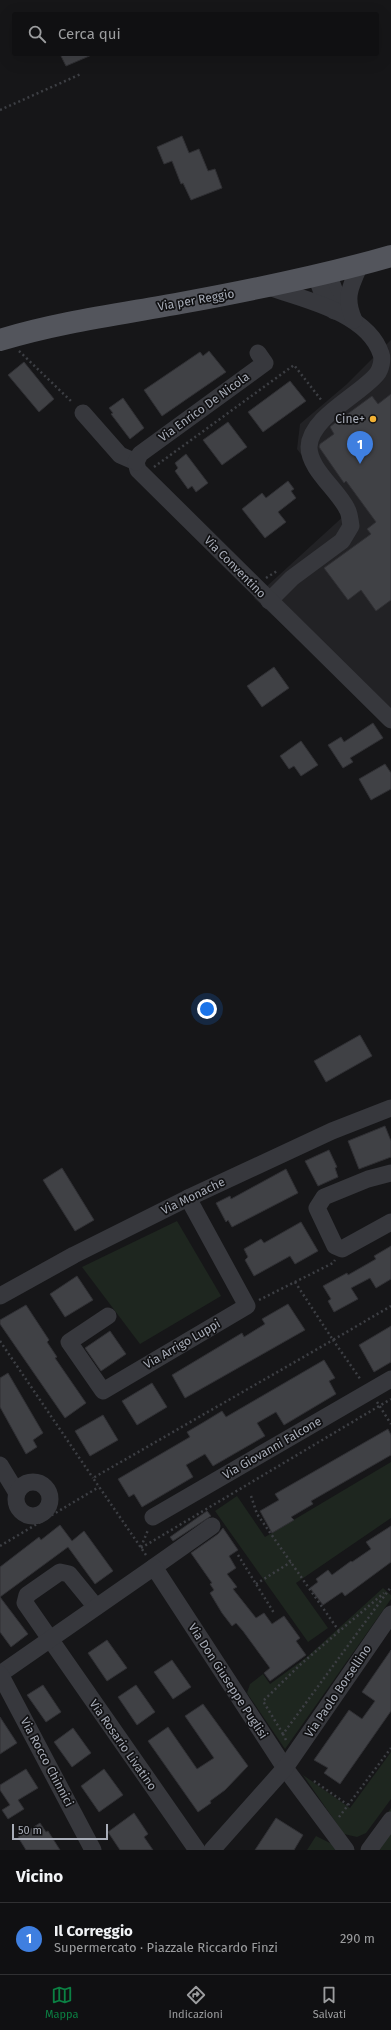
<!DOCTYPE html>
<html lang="it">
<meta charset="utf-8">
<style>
body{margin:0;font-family:"Fira Sans",sans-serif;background:#1e1e20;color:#f1f3f6}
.scale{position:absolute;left:12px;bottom:10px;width:96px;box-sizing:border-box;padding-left:4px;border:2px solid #a8adb8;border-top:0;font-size:11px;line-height:14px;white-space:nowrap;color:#a8adb8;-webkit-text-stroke:3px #111113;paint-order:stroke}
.you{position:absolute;left:207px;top:1009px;width:14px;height:14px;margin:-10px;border:3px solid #fff;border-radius:50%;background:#1a73e8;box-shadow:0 0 0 6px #1a73e833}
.badge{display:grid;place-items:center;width:26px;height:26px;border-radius:50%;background:#0b8043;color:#fff;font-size:13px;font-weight:700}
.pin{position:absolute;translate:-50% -33px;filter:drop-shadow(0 1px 2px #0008)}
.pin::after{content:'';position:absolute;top:21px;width:14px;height:12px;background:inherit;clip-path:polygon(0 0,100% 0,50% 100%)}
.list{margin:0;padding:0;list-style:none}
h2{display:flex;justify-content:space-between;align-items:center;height:52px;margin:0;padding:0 16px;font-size:17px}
h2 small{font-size:13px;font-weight:400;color:#9c9d9f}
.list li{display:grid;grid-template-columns:26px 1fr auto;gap:12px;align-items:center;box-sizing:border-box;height:72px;padding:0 16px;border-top:1px solid #303032}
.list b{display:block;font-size:15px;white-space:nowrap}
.list p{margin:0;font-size:13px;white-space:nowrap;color:#9c9d9f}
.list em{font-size:13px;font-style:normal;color:#9c9d9f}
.icon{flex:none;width:22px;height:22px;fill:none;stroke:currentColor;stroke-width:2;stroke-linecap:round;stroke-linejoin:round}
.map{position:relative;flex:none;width:391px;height:1850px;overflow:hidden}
.search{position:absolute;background:#101012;box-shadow:0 4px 16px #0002;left:12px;right:12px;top:12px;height:44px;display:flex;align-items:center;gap:10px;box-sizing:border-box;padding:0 14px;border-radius:4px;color:#9c9d9f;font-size:15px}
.sheet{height:124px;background:#101012}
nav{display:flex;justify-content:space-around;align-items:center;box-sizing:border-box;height:56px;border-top:1px solid #303032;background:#101012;font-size:11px;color:#9c9d9f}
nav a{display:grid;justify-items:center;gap:2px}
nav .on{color:#0b8043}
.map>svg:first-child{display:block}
</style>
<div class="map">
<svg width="391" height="1850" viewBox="0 0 391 1850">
<rect width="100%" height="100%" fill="#161618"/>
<!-- built -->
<polygon fill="#222225" points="391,340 391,726 254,598 346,514 297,449 300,424 347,384"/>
<!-- green -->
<g fill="#1e261f">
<polygon points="177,1221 221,1296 140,1344 82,1267"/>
<polygon points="391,1462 391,1518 296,1583 328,1628 308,1642 215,1511 237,1496 265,1537"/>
<polygon points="383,1588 391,1595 391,1599 285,1749 247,1693 250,1684 263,1674 270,1684 307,1657"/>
<polygon points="391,1752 391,1799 366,1833 357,1837 344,1834 303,1775 350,1808"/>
<polygon points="391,1808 391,1850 363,1850"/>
<polygon points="316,1836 336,1846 337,1850 307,1850"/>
</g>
<!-- building -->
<g fill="#404145" stroke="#303034">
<polygon points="60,54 94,54 66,66"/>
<polygon points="182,136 189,153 199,149 208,171 215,169 222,188 191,200 183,183 181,184 172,161 164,164 157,147"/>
<polygon points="209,351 226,372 162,416 144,390 200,352 203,356"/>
<polygon points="24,362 54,399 39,412 8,375"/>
<polygon points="290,381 306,401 263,432 248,412"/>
<polygon points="391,394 391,600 376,611 361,590 348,600 324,568 371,534 367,529 376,522 346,481 344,483 319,447 320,444 334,434 330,427 331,426 372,396 378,404"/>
<polygon points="123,398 144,428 130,439 111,414 113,413 109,408"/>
<polygon points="228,422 247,447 222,465 203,440"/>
<polygon points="186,454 208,483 196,492 192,486 188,489 175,471 178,468 175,463"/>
<polygon points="288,481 294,489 291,491 296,498 278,512 286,522 265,538 242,509 262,493 266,498"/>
<polygon points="274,667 289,688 262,707 247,686"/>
<polygon points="373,723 383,738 350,758 353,762 343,768 328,745 341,737 344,742"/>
<polygon points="301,741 318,765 301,776 294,766 289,769 280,756"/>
<polygon points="385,764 391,773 391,789 371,800 359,779"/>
<polygon points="360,1035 372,1056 326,1082 314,1061"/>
<polygon points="385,1126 391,1141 391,1157 359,1169 348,1141"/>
<polygon points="329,1150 337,1167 335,1168 338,1177 318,1186 305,1161"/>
<polygon points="62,1168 94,1220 75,1231 43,1180"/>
<polygon points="286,1169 298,1193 232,1227 228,1220 226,1222 216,1203 230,1196 231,1199"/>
<polygon points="301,1222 318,1251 295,1264 290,1256 254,1276 245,1260 248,1257 244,1249 261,1239 264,1243"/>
<polygon points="391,1246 391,1279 376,1288 370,1278 351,1288 358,1299 334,1312 328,1301 331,1299 323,1286 347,1273 348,1275 376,1259 374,1256"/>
<polygon points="77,1276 93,1300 65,1317 50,1294"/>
<polygon points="288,1304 305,1330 185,1398 172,1375 242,1333 244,1337 265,1324 262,1319"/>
<polygon points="26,1305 49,1340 47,1342 57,1357 55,1358 86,1403 65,1418 0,1324 0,1320"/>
<polygon points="391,1326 391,1362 374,1372 359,1345"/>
<polygon points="110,1331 126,1354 101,1371 85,1348"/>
<polygon points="324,1360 335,1378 329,1381 336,1394 284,1425 276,1412 257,1423 265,1436 213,1466 205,1454 186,1465 193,1477 142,1507 134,1494 129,1497 118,1479 190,1437 187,1432 204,1422 222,1411 226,1417"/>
<polygon points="8,1373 43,1433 33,1440 37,1447 26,1454 0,1407 0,1378"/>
<polygon points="152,1383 167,1407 137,1425 122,1401"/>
<polygon points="103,1415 118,1440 90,1456 75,1431"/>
<polygon points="388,1429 391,1435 391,1455 311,1501 313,1504 291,1517 294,1520 272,1533 260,1511 279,1500 275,1494"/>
<polygon points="207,1511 211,1516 173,1541 170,1537"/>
<polygon points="60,1525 72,1541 84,1531 113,1571 95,1584 68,1547 0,1597 0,1567 39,1537 41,1540"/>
<polygon points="391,1526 391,1562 345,1596 342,1592 323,1605 310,1588 318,1582 316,1579 328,1570 332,1575 351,1561 352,1562 371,1549 366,1542"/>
<polygon points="223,1528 238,1550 229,1556 236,1568 227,1574 237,1587 233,1589 256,1618 264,1613 272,1624 284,1616 300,1638 296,1641 306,1655 270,1681 264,1673 270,1668 243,1631 236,1623 232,1626 222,1613 210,1593 214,1590 210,1584 212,1583 191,1553 218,1534"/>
<polygon points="0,1597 28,1634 11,1647 0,1632"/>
<polygon points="107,1640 127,1668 107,1681 88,1653"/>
<polygon points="391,1650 391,1711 340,1784 324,1773 328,1768 314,1760 349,1710 362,1719 375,1701 362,1692"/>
<polygon points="172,1660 191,1687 173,1699 154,1672"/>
<polygon points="43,1685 61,1712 46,1722 27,1695"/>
<polygon points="136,1685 155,1712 137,1725 118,1697"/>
<polygon points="203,1704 248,1766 225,1790 210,1801 211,1803 198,1812 148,1741 168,1727 197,1769 214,1758 185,1716"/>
<polygon points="0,1717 17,1743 0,1754"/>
<polygon points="73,1728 91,1753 72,1767 54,1742"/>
<polygon points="26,1769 38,1788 18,1800 24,1809 8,1819 2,1810 10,1805 0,1790 0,1785"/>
<polygon points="104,1769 123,1795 99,1812 81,1786"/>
<polygon points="134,1813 148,1834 144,1837 153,1850 120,1850 108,1832"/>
<polygon points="276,1818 303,1835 294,1850 255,1850"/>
<polygon points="40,1823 46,1832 48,1831 60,1850 26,1850 18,1837"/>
</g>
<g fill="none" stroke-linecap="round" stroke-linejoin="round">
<!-- path -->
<g stroke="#3d3f44" stroke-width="2.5" stroke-dasharray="2 3" stroke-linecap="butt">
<polyline points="0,110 81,74"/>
<polyline points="19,351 73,403"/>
<polyline points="154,467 294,365 322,401"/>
<polyline points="266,578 277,571"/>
<polyline points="295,1282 333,1340 391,1306"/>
<polyline points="259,1300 333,1263 335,1260"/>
<polyline points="0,1341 93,1478"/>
<polyline points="377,1402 391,1424"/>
<polyline points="251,1496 257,1514 339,1631"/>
<polyline points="0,1546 99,1487"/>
<polyline points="141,1547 148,1530"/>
<polyline points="141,1548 391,1399"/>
<polyline points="146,1555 93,1478 333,1340 361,1380"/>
<polyline points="238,1555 274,1613"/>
<polyline points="256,1584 291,1562"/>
<polyline points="283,1734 263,1701 301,1664 384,1593"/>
<polyline points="286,1740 283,1734 391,1587"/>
<polyline points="314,1781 348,1805"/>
<polyline points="339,1817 391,1748"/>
</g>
<!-- minor -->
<g stroke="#37383d" stroke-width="17">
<polyline points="328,273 335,292 348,307"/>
<polyline points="316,276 323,295 334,311"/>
<path d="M268,287C304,299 368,313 381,354C383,359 381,369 377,374C360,395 310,417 309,447C309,469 338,490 347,509C350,514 350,521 351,526L342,541L292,578L269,601"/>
<path d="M354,320C344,298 350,287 360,265"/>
<polyline points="83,413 120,455 136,462 138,470 391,720"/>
<polyline points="136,462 140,454 265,363 258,353"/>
<polyline points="391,1173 368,1179 324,1197 317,1208 335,1246 342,1249 391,1222"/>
<polyline points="0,1296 74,1255 188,1198 332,1131 391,1108"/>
<polyline points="108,1316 69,1342 103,1391 247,1306 188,1198"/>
<polyline points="0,1465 17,1493"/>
<circle cx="33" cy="1499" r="17"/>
<polyline points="153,1517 391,1379"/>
<polyline points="154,1567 212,1526"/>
<polyline points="96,1607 69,1574 60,1572 27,1595 25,1603 197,1850"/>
<polyline points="0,1674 154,1567 285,1768 346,1850"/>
<polyline points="0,1674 93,1850"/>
<polyline points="212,1850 285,1768 391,1614"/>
<polyline points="369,1850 391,1820"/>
</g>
<!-- major -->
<path stroke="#53555c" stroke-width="22" d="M0,340C59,322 121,314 181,303C252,290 322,276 391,256"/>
</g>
<!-- markers -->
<circle fill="#f2b134" stroke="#111113" stroke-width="1.5" cx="373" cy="419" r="4"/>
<g text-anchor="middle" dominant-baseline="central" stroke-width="3.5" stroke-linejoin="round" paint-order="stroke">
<!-- street labels -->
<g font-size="12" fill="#a8adb8" stroke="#111113">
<text transform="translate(196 300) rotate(-10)">Via per Reggio</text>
<text transform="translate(204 407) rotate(-36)">Via Enrico De Nicola</text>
<text transform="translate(235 567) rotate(45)">Via Conventino</text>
<text transform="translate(193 1196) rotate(-26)">Via Monache</text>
<text transform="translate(182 1344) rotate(-30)">Via Arrigo Luppi</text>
<text transform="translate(272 1448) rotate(-30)">Via Giovanni Falcone</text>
<text transform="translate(228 1681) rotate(57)">Via Don Giuseppe Puglisi</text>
<text transform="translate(338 1691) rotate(-56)">Via Paolo Borsellino</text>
<text transform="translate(123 1745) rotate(55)">Via Rosario Livatino</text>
<text transform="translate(47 1762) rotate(62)">Via Rocco Chinnici</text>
</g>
<!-- poi labels -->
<g font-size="12" fill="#a8adb8" stroke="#111113" text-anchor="end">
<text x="365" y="419">Cine+</text>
</g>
</g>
</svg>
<div class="scale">50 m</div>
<div class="you"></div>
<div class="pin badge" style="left:360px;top:464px;background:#3f7fe0">1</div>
<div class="search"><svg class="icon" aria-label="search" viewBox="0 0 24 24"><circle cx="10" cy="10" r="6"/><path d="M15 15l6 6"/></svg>Cerca qui</div>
</div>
<section class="sheet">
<h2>Vicino<small></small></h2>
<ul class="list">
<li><span class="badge" style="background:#3f7fe0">1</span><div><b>Il Correggio</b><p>Supermercato · Piazzale Riccardo Finzi</p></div><em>290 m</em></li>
</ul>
</section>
<nav>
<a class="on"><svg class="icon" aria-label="map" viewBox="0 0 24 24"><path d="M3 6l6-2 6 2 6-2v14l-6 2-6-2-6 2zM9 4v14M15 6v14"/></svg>Mappa</a>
<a><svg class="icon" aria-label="directions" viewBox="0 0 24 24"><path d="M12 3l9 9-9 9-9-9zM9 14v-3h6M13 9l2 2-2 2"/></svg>Indicazioni</a>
<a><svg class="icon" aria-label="saved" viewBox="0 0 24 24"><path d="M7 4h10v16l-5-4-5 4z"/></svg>Salvati</a>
</nav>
